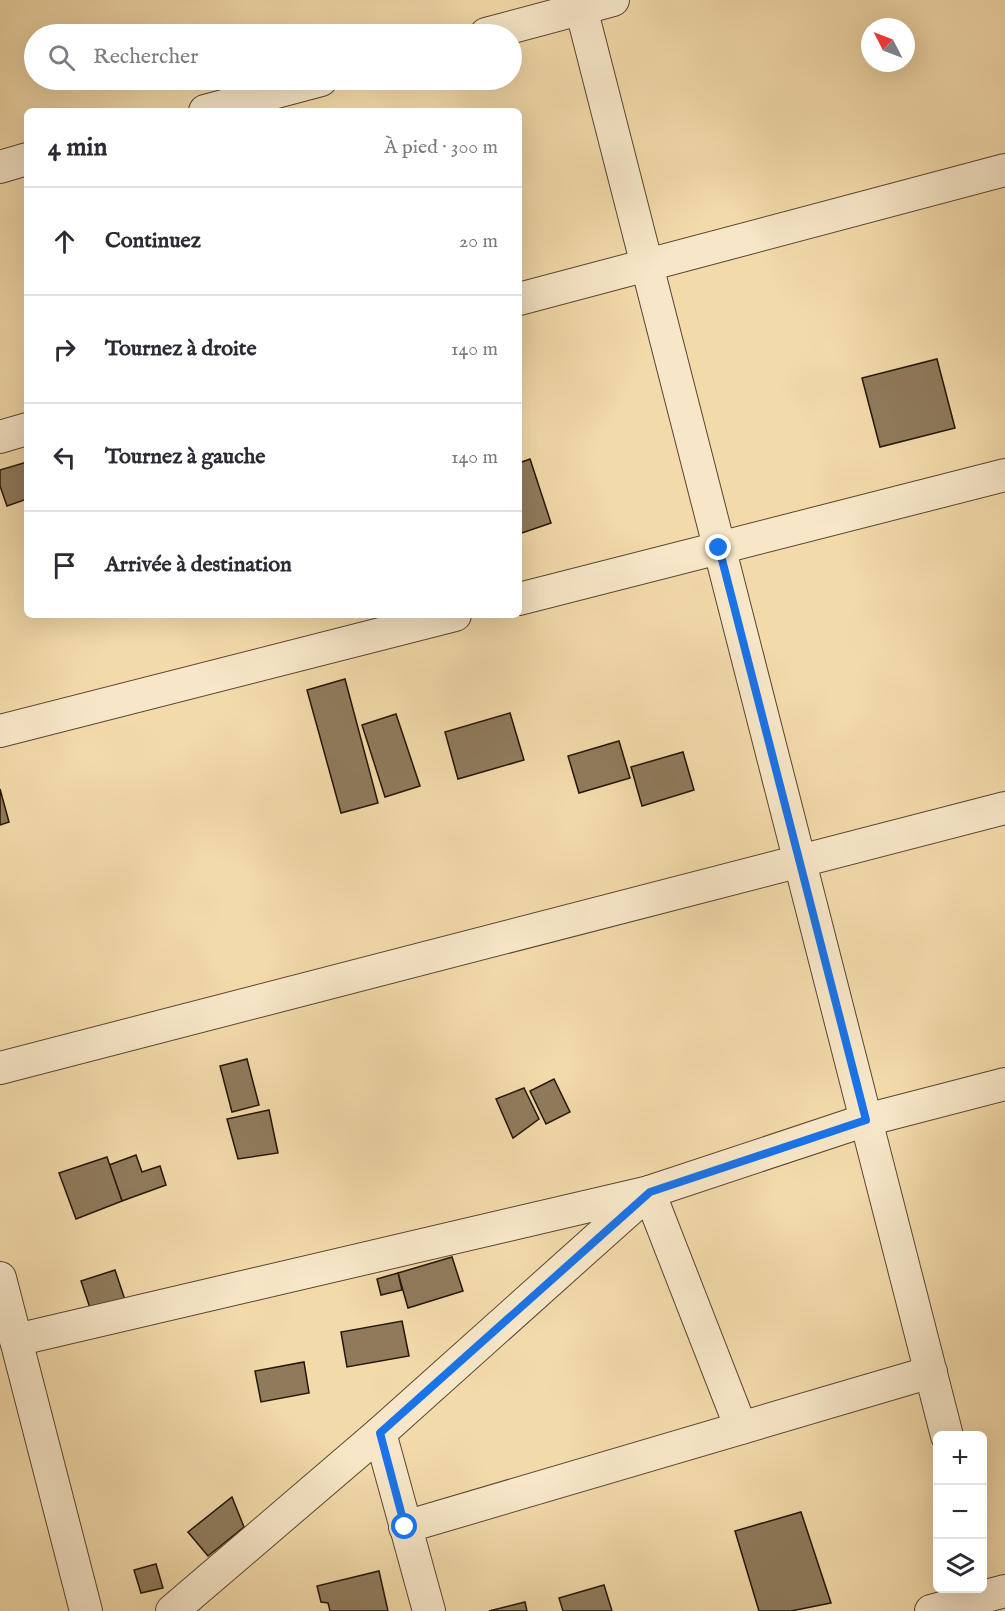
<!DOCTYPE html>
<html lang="fr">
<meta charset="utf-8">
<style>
body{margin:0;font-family:"IM FELL English",serif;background:#f7f7f7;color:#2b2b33}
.controls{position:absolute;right:18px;bottom:18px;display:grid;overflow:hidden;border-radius:9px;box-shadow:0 6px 24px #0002}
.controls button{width:54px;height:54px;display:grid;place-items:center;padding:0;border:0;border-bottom:2px solid #e1e1e2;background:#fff;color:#2b2b33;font:30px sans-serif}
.compass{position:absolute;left:861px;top:18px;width:54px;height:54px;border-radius:50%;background:#fff;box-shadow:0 6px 24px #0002;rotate:312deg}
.stop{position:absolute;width:18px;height:18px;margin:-14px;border:4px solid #1a73e8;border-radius:50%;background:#fff}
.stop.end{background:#1a73e8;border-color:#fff;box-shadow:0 2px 6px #0008}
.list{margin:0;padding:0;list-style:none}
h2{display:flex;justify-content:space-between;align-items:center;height:78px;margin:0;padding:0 24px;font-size:26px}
h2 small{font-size:20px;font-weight:400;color:#7c7c81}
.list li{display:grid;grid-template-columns:39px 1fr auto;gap:18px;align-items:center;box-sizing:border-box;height:108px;padding:0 24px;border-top:2px solid #e1e1e2}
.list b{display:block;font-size:22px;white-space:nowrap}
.list em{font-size:20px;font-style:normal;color:#7c7c81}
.icon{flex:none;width:33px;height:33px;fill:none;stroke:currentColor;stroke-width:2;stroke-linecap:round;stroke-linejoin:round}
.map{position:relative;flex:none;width:1005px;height:1611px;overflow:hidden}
.search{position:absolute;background:#fff;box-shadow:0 6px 24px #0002;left:24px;top:24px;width:498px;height:66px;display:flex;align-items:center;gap:15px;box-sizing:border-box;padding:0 21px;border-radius:33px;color:#7c7c81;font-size:22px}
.panel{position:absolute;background:#fff;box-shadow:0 6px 24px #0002;left:24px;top:108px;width:498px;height:510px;border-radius:9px}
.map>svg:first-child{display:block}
</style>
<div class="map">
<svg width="1005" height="1611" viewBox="0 0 1005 1611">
<rect width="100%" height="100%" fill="#f3daaa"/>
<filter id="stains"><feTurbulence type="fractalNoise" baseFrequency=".00333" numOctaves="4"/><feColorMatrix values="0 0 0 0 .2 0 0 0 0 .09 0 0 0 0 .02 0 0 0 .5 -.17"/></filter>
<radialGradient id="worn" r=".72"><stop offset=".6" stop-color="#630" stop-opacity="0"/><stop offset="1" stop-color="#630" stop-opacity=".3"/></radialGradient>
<!-- building -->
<g fill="#8f7b5c" stroke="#231507" stroke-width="1.5">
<polygon points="937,359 955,428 880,447 862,378"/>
<polygon points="530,459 551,523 519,534 519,463"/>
<polygon points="27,462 27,499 7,506 0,486 0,470"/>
<polygon points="345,679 378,803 341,813 307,690"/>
<polygon points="510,713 524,760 458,779 445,732"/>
<polygon points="396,714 420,786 385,797 362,725"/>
<polygon points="619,741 630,778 579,793 568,756"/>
<polygon points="683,752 694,790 642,806 631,767"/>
<polygon points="0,789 9,822 0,825"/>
<polygon points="247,1059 259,1105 232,1112 220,1066"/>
<polygon points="554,1079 570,1112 546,1124 530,1091"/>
<polygon points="524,1088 539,1119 513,1138 496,1099"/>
<polygon points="269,1110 278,1153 238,1159 227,1119"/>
<polygon points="136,1155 142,1172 160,1166 166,1185 122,1201 109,1165"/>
<polygon points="107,1157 122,1201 76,1219 59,1173"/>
<polygon points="452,1257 463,1291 408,1308 398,1273"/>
<polygon points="115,1270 125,1300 91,1311 81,1281"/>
<polygon points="398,1273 402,1290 381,1295 377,1279"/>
<polygon points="402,1321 409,1356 347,1367 341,1332"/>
<polygon points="304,1362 309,1393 261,1402 255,1371"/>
<polygon points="232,1497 244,1527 208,1556 188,1532"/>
<polygon points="801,1512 831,1603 791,1611 759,1611 735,1531"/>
<polygon points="156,1564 163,1588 141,1593 134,1570"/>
<polygon points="379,1571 388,1611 330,1611 328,1603 321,1602 317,1586"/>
<polygon points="604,1585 612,1611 563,1611 559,1598"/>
<polygon points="525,1602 527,1611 489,1611"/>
</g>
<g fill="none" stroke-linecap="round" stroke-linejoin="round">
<defs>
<g id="minor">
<polyline points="579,0 947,1436"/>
<polyline points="486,34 613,0"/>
<polyline points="205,111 321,80"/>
<polyline points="0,167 27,159"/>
<polyline points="519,299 1005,170"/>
<polyline points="0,437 27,429"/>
<polyline points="519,599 1005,475"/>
<polyline points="0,731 455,615"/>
<polyline points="0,1068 1005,808"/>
<polyline points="0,1278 86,1611"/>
<polyline points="16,1340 649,1192 866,1120 1005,1084"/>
<polyline points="380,1433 429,1611"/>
<polyline points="405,1527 931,1372"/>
<polyline points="172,1611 380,1433 649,1192 741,1428"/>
<polyline points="931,1611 1005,1591"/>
</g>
</defs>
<!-- minor casing -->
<use href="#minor" stroke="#574630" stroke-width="34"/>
<!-- minor -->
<use href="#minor" stroke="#f7e7c8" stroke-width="32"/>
</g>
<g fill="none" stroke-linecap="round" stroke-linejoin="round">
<!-- route -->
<polyline stroke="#1a73e8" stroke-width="8" points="405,1527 380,1433 650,1192 866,1120 719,548"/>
</g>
<rect width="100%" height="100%" filter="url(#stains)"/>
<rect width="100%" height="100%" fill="url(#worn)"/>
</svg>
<div class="controls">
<button>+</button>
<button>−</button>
<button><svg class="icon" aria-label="layers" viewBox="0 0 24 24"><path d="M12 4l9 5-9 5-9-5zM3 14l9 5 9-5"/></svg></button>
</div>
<svg class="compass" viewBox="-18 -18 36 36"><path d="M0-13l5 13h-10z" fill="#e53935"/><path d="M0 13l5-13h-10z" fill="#7c7c81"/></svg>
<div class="stop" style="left:405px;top:1527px"></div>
<div class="stop end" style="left:719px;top:548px"></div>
<div class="search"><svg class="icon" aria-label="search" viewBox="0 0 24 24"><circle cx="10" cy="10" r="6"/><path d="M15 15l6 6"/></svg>Rechercher</div>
<section class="panel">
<h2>4 min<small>À pied · 300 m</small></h2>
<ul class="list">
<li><svg class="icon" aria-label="ahead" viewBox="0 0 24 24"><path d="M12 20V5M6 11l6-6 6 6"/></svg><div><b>Continuez</b></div><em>20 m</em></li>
<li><svg class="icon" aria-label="right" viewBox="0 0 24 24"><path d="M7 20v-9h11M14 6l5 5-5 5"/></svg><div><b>Tournez à droite</b></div><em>140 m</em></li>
<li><svg class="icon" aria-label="left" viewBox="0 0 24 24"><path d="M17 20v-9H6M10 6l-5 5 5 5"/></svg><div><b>Tournez à gauche</b></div><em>140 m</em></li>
<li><svg class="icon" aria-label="arrive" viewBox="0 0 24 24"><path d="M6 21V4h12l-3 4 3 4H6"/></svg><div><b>Arrivée à destination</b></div></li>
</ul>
</section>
</div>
